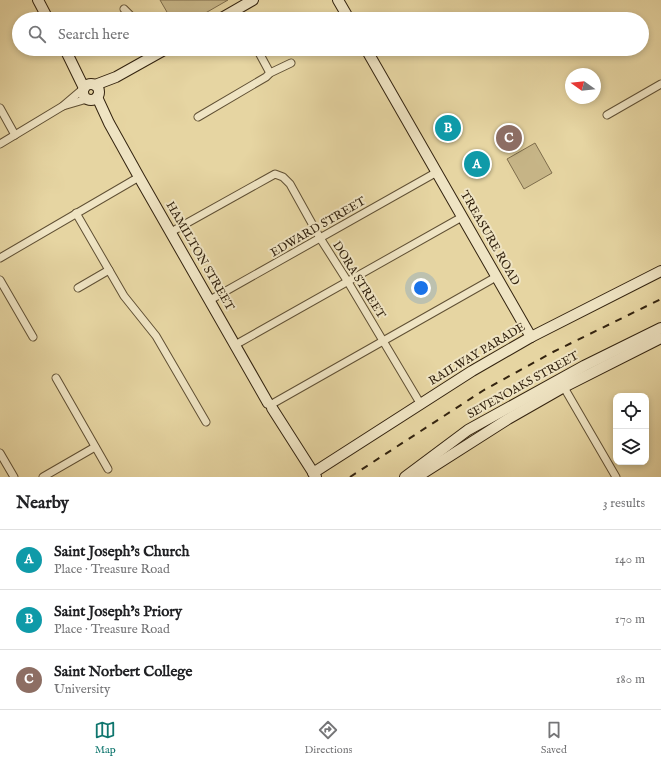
<!DOCTYPE html>
<meta charset="utf-8">
<style>
body{margin:0;font-family:"IM FELL English",serif;background:#f6f6f6;color:#202124}
.controls{position:absolute;right:12px;bottom:12px;display:grid;overflow:hidden;border-radius:8px;box-shadow:0 2px 6px #0003}
.controls button{width:36px;height:36px;display:grid;place-items:center;padding:0;border:0;border-bottom:1px solid #e0e0e0;background:#fff;color:#202124;font:20px sans-serif}
.compass{position:absolute;left:565px;top:68px;width:36px;height:36px;border-radius:50%;background:#fff;box-shadow:0 2px 6px #0003;rotate:285deg}
.you{position:absolute;left:421px;top:288px;width:14px;height:14px;margin:-10px;border:3px solid #fff;border-radius:50%;background:#1a73e8;box-shadow:0 0 0 6px #1a73e833}
.badge{display:grid;place-items:center;width:26px;height:26px;border-radius:50%;background:#0f766e;color:#fff;font-size:13px;font-weight:700}
.pin{position:absolute;translate:-50% -50%;border:2px solid #fff;box-shadow:0 1px 4px #0006}
.list{margin:0;padding:0;list-style:none}
h2{display:flex;justify-content:space-between;align-items:center;height:52px;margin:0;padding:0 16px;font-size:17px}
h2 small{font-size:13px;font-weight:400;color:#757577}
.list li{display:grid;grid-template-columns:26px 1fr auto;gap:12px;align-items:center;box-sizing:border-box;height:60px;padding:0 16px;border-top:1px solid #e0e0e0}
.list b{display:block;font-size:15px;white-space:nowrap}
.list p{margin:0;font-size:13px;white-space:nowrap;color:#757577}
.list em{font-size:13px;font-style:normal;color:#757577}
.icon{flex:none;width:22px;height:22px;fill:none;stroke:currentColor;stroke-width:2;stroke-linecap:round;stroke-linejoin:round}
.map{position:relative;flex:none;width:661px;height:477px;overflow:hidden}
.search{position:absolute;background:#fff;box-shadow:0 2px 6px #0003;left:12px;right:12px;top:12px;height:44px;display:flex;align-items:center;gap:10px;box-sizing:border-box;padding:0 14px;border-radius:22px;color:#757577;font-size:15px}
.sheet{height:232px;background:#fff}
nav{display:flex;justify-content:space-around;align-items:center;box-sizing:border-box;height:56px;border-top:1px solid #e0e0e0;background:#fff;font-size:11px;color:#757577}
nav a{display:grid;justify-items:center;gap:2px}
nav .on{color:#0f766e}
.map>svg:first-child{display:block}
</style>
<div class="map">
<svg width="661" height="477" viewBox="0 0 661 477">
<rect width="100%" height="100%" fill="#e6d5a2"/>
<filter id="stains"><feTurbulence type="fractalNoise" baseFrequency=".005" numOctaves="4"/><feColorMatrix values="0 0 0 0 .2 0 0 0 0 .09 0 0 0 0 .02 0 0 0 .5 -.17"/></filter>
<radialGradient id="worn" r=".72"><stop offset=".6" stop-color="#630" stop-opacity="0"/><stop offset="1" stop-color="#630" stop-opacity=".3"/></radialGradient>
<!-- green -->
<g fill="#c8b789" stroke="#7e6d4c">
<polygon points="160,0 228,0 195,19 171,19"/>
<polygon points="535,143 552,173 524,189 507,159"/>
</g>
<g fill="none" stroke-linecap="round" stroke-linejoin="round">
<defs>
<g id="street">
<polyline points="124,9 134,19"/>
<polyline points="235,10 240,19"/>
<polyline points="257,49 270,73"/>
<polyline points="63,106 87,99"/>
<polyline points="0,108 15,135"/>
<polyline points="607,115 661,84"/>
<polyline points="198,117 266,77 270,73 291,63"/>
<polyline points="0,144 63,106 83,89"/>
<polyline points="76,213 124,296 156,336 206,422"/>
<polyline points="171,232 275,174 283,177 290,184 320,238 348,282 420,403"/>
<polyline points="0,258 139,177"/>
<polyline points="0,280 33,337"/>
<polyline points="78,288 109,270"/>
<polyline points="210,300 437,172"/>
<polyline points="235,345 462,217"/>
<polyline points="56,378 108,469"/>
<polyline points="562,384 616,477"/>
<polyline points="272,404 496,277"/>
<polyline points="0,453 14,477"/>
<polyline points="43,477 95,447"/>
</g>
<g id="secondary">
<polyline points="38,0 48,19"/>
<polyline points="338,0 349,19"/>
<polyline points="220,19 253,0"/>
<polyline points="65,49 84,88"/>
<polyline points="366,49 531,337"/>
<circle cx="91" cy="92" r="8"/>
<polyline points="95,85 116,77 166,49"/>
<polyline points="97,97 109,123 139,177 268,403"/>
<polyline points="272,408 316,477"/>
<polyline points="313,473 472,371 531,337 661,271"/>
<polyline points="405,477 468,430 584,366 661,328"/>
<polyline points="417,477 508,419 564,387 661,338"/>
</g>
</defs>
<!-- street casing -->
<use href="#street" stroke="#605034" stroke-width="9"/>
<!-- secondary casing -->
<use href="#secondary" stroke="#33230f" stroke-width="12"/>
<!-- street -->
<use href="#street" stroke="#efe4c3" stroke-width="7"/>
<!-- secondary -->
<use href="#secondary" stroke="#efe4c3" stroke-width="10"/>
<!-- rail -->
<polyline stroke="#33230f" stroke-width="2" stroke-dasharray="7 7" stroke-linecap="butt" points="350,477 484,390 553,352 661,299"/>
</g>
<g text-anchor="middle" dominant-baseline="central" stroke-width="4" stroke-linejoin="round" paint-order="stroke">
<!-- street labels -->
<g font-size="12" fill="#33230f" stroke="#efe4c3">
<text transform="translate(318 227) rotate(-30)">EDWARD STREET</text>
<text transform="translate(490 238) rotate(60)">TREASURE ROAD</text>
<text transform="translate(200 256) rotate(60)">HAMILTON STREET</text>
<text transform="translate(359 280) rotate(58)">DORA STREET</text>
<text transform="translate(477 354) rotate(-31)">RAILWAY PARADE</text>
<text transform="translate(523 385) rotate(-29)">SEVENOAKS STREET</text>
</g>
</g>
<rect width="100%" height="100%" filter="url(#stains)"/>
<rect width="100%" height="100%" fill="url(#worn)"/>
</svg>
<div class="controls">
<button><svg class="icon" aria-label="locate" viewBox="0 0 24 24"><circle cx="12" cy="12" r="6"/><path d="M12 2v4M12 18v4M2 12h4M18 12h4"/></svg></button>
<button><svg class="icon" aria-label="layers" viewBox="0 0 24 24"><path d="M12 4l9 5-9 5-9-5zM3 14l9 5 9-5"/></svg></button>
</div>
<svg class="compass" viewBox="-18 -18 36 36"><path d="M0-13l5 13h-10z" fill="#e53935"/><path d="M0 13l5-13h-10z" fill="#757577"/></svg>
<div class="you"></div>
<div class="pin badge" style="left:477px;top:164px;background:#0f9aa8">A</div>
<div class="pin badge" style="left:448px;top:128px;background:#0f9aa8">B</div>
<div class="pin badge" style="left:509px;top:138px;background:#8d6e63">C</div>
<div class="search"><svg class="icon" aria-label="search" viewBox="0 0 24 24"><circle cx="10" cy="10" r="6"/><path d="M15 15l6 6"/></svg>Search here</div>
</div>
<section class="sheet">
<h2>Nearby<small>3 results</small></h2>
<ul class="list">
<li><span class="badge" style="background:#0f9aa8">A</span><div><b>Saint Joseph's Church</b><p>Place · Treasure Road</p></div><em>140 m</em></li>
<li><span class="badge" style="background:#0f9aa8">B</span><div><b>Saint Joseph's Priory</b><p>Place · Treasure Road</p></div><em>170 m</em></li>
<li><span class="badge" style="background:#8d6e63">C</span><div><b>Saint Norbert College</b><p>University</p></div><em>180 m</em></li>
</ul>
</section>
<nav>
<a class="on"><svg class="icon" aria-label="map" viewBox="0 0 24 24"><path d="M3 6l6-2 6 2 6-2v14l-6 2-6-2-6 2zM9 4v14M15 6v14"/></svg>Map</a>
<a><svg class="icon" aria-label="directions" viewBox="0 0 24 24"><path d="M12 3l9 9-9 9-9-9zM9 14v-3h6M13 9l2 2-2 2"/></svg>Directions</a>
<a><svg class="icon" aria-label="saved" viewBox="0 0 24 24"><path d="M7 4h10v16l-5-4-5 4z"/></svg>Saved</a>
</nav>
